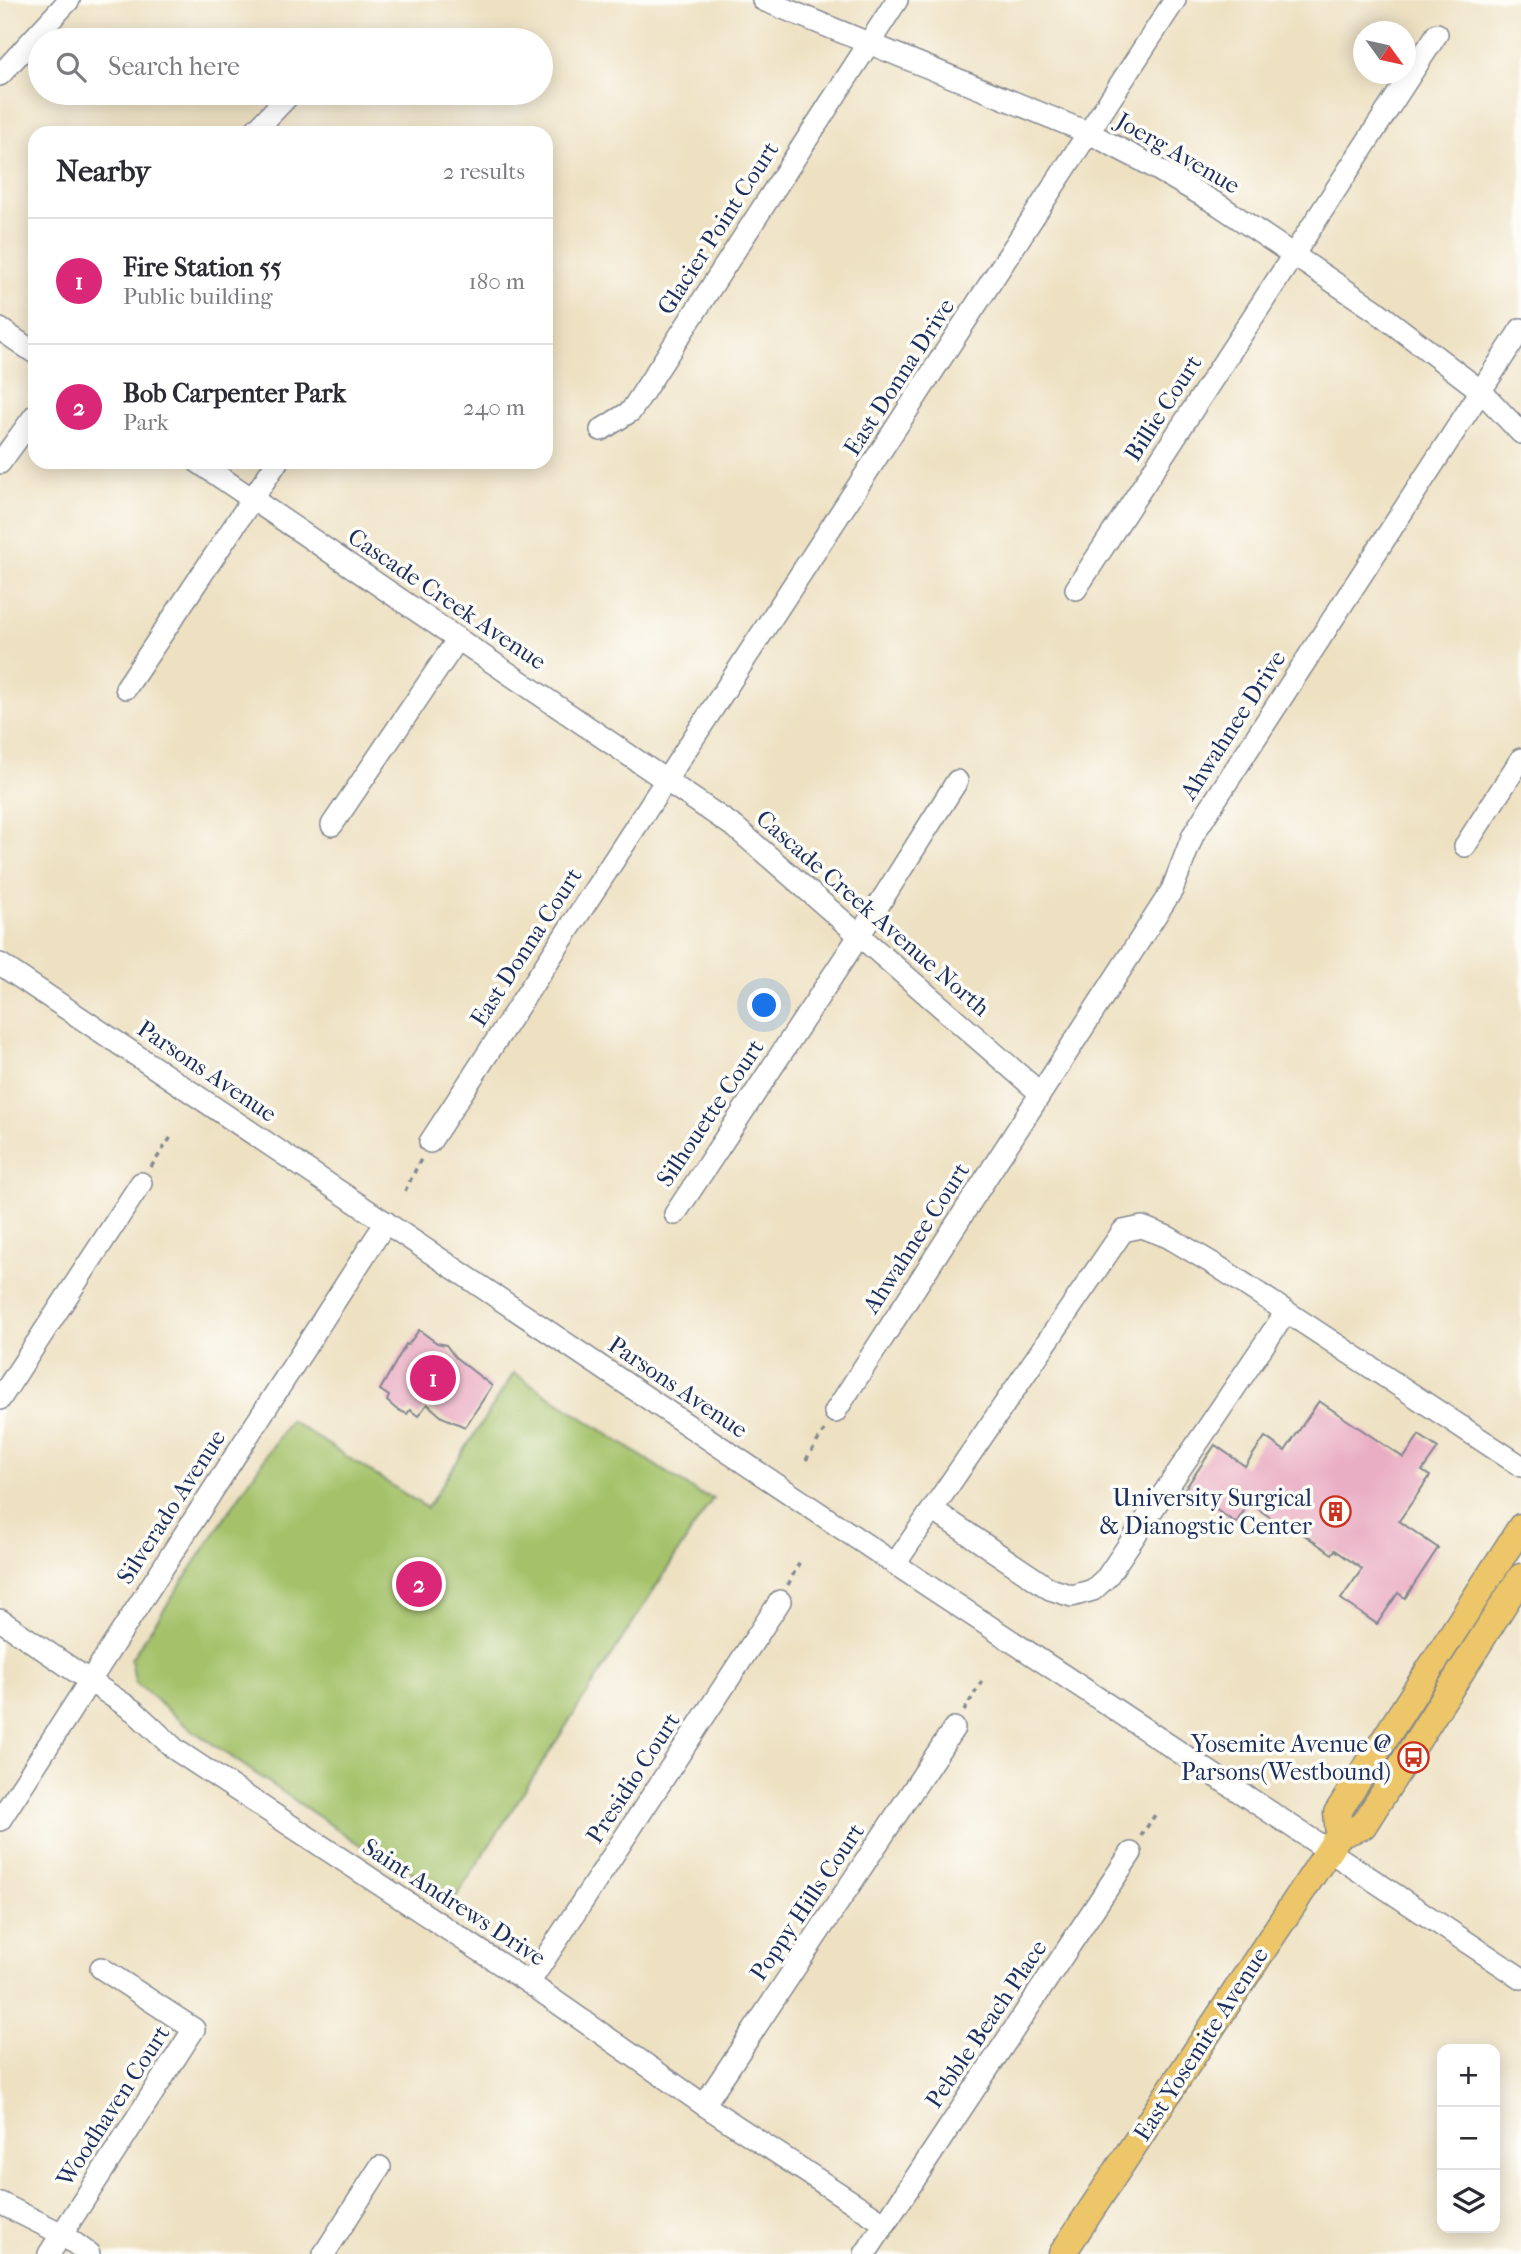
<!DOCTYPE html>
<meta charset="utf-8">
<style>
body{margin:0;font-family:"IM FELL French Canon",serif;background:#f7f7f7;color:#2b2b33}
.controls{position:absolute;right:21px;bottom:21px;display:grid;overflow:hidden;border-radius:14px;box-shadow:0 4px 18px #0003}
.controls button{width:63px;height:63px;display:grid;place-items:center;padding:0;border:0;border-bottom:2px solid #e1e1e2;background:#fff;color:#2b2b33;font:35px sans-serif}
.compass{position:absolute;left:1353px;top:21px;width:63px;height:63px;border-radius:50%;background:#fff;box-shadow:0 4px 18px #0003;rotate:123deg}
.you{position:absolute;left:765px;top:1006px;width:24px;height:24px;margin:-18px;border:5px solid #fff;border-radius:50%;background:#1a73e8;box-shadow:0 0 0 10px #1a73e833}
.badge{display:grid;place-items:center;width:46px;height:46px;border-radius:50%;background:#db2777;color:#fff;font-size:23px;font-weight:700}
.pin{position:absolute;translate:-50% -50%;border:4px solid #fff;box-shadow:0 2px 7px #0006}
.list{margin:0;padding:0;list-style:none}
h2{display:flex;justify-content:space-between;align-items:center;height:91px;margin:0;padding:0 28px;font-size:30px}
h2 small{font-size:23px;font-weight:400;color:#7c7c81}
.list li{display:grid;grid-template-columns:46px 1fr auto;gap:21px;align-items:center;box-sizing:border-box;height:126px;padding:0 28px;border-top:2px solid #e1e1e2}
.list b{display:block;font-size:26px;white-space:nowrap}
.list p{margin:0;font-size:23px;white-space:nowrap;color:#7c7c81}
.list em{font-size:23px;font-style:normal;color:#7c7c81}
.icon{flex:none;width:38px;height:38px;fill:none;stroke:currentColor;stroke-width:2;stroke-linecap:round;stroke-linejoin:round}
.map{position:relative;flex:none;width:1521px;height:2254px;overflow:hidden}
.search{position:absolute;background:#fff;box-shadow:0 4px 18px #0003;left:28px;top:28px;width:525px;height:77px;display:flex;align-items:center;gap:18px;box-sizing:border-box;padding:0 24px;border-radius:38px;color:#7c7c81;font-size:26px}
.panel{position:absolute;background:#fff;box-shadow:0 4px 18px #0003;left:28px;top:126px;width:525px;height:343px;border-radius:21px}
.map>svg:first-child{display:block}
</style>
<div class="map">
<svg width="1521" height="2254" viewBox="0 0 1521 2254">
<rect width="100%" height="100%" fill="#fdfcf7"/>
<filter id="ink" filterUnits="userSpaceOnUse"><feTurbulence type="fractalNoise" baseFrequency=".0143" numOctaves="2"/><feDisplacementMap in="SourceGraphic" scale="14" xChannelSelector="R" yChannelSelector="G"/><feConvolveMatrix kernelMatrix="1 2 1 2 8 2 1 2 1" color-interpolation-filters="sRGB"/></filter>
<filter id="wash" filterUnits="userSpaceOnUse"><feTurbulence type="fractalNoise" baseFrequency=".00686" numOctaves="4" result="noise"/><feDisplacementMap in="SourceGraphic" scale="28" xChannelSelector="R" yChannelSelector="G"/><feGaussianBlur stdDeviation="1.57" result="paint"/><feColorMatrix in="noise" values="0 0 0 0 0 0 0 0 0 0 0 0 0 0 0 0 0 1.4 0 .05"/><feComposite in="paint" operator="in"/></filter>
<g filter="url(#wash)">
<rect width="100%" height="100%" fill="#eee1c2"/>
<!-- green -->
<polygon fill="#a5c26a" stroke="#607864" stroke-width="2" points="514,1373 698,1493 713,1498 454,1900 390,1858 382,1860 185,1725 135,1682 131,1659 290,1420 427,1508"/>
<g id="blocks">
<!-- building -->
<g fill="#eaaec4">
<polygon points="419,1330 437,1343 446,1345 455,1357 492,1386 465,1427 442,1417 427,1404 418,1416 410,1410 407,1414 396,1409 387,1401 389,1396 380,1390 406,1344 408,1345"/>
<polygon points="1319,1401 1404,1458 1419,1435 1438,1448 1422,1471 1430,1476 1399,1521 1438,1548 1405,1598 1398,1593 1377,1624 1341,1599 1362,1569 1335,1550 1332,1554 1294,1528 1292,1532 1249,1503 1236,1523 1185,1489 1215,1445 1245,1466 1265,1437 1285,1451"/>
</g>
</g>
</g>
<g filter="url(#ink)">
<use href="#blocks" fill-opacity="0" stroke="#848890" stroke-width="2"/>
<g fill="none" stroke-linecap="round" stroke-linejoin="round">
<defs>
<g id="minor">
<polyline points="763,0 1089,133 1143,161 1219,205 1375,310 1481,391 1521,433"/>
<polyline points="0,75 69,0"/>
<polyline points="253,133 291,93"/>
<polyline points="0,329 35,353"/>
<polyline points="601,430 631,411 897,0"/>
<polyline points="198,462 736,828 1040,1093"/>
<polyline points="0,463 35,415"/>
<polyline points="1076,589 1437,34"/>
<polyline points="126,688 277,462"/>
<polyline points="332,825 458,639"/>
<polyline points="1465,846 1521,759"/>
<polyline points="0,964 895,1564 1521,1978"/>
<polyline points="430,1142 1175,0"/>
<polyline points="675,1214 859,936 957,781"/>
<polyline points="0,1399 141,1183"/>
<polyline points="835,1412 1172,890 1193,835 1214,802 1521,329"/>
<polyline points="933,1510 1050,1589 1072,1596 1093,1590 1107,1577 1286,1312"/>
<polyline points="895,1564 1123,1231 1142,1227 1168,1237 1217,1266 1521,1466"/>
<polyline points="0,1620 134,1711 176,1750 529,1983 704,2105 884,2223"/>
<polyline points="0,1820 386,1222"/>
<polyline points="529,1983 780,1601"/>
<polyline points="704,2105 954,1728"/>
<polyline points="0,2203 62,2234 89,2254"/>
<polyline points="49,2254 194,2029 101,1968"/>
<polyline points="324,2254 380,2167"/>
<polyline points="865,2254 1131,1853"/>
</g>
<g id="major">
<polyline points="1339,1835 1337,1813 1521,1527"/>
<polyline points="1062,2254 1339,1835 1363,1826 1521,1577"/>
</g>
</defs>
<!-- minor casing -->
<use href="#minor" stroke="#848890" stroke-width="24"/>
<!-- major casing -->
<use href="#major" stroke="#848890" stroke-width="29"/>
<!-- path -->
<g stroke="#848890" stroke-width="3.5" stroke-dasharray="5 5" stroke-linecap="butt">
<polyline points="151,1167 173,1134"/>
<polyline points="405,1191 421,1159"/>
<polyline points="806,1460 825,1429"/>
<polyline points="788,1585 801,1559"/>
<polyline points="964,1711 982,1681"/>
<polyline points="1141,1836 1157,1812"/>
</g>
<!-- minor -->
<use href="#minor" stroke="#fff" stroke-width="21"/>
<!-- major -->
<use href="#major" stroke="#ecc669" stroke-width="26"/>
</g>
</g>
<!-- icons -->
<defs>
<symbol id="building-ring" viewBox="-11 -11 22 22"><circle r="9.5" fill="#fdfcf7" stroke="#c8321e" stroke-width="1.5"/><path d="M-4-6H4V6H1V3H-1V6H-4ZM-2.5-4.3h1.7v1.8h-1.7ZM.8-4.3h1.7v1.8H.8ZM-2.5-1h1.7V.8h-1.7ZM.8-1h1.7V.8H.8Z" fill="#c8321e"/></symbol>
<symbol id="bus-ring" viewBox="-11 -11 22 22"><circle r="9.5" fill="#fdfcf7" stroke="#c8321e" stroke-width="1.5"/><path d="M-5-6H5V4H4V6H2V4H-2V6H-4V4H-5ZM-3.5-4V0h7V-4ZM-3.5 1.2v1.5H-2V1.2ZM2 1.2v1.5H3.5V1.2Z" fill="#c8321e"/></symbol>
</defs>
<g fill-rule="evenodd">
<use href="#building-ring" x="1318" y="1494" width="35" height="35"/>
<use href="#bus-ring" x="1396" y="1740" width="35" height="35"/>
</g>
<g text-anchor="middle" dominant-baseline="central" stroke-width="7" stroke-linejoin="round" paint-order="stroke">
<!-- street labels -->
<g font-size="24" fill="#1b2f5e" stroke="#fdfcf7">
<text transform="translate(1178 153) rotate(30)">Joerg Avenue</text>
<text transform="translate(718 228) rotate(-57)">Glacier Point Court</text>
<text transform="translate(899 377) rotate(-57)">East Donna Drive</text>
<text transform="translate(1163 408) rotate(-57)">Billie Court</text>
<text transform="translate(447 599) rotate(34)">Cascade Creek Avenue</text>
<text transform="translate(1233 725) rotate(-57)">Ahwahnee Drive</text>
<text transform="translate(873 913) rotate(41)">Cascade Creek Avenue North</text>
<text transform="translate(526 947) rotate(-57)">East Donna Court</text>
<text transform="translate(207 1071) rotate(34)">Parsons Avenue</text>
<text transform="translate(710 1113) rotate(-56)">Silhouette Court</text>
<text transform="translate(916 1238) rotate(-57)">Ahwahnee Court</text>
<text transform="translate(678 1387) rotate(34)">Parsons Avenue</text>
<text transform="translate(171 1507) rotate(-57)">Silverado Avenue</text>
<text transform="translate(633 1778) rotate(-57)">Presidio Court</text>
<text transform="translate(454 1902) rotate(33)">Saint Andrews Drive</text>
<text transform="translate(807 1902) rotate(-56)">Poppy Hills Court</text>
<text transform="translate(986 2024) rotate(-56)">Pebble Beach Place</text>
<text transform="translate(1201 2044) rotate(-57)">East Yosemite Avenue</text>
<text transform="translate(113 2106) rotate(-57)">Woodhaven Court</text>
</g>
<!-- poi labels -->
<g font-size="24" fill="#1b2f5e" stroke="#fdfcf7" text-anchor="end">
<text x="1312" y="1498">University Surgical<tspan x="1312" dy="28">&amp; Dianogstic Center</tspan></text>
<text x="1391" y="1744">Yosemite Avenue @<tspan x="1391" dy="28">Parsons(Westbound)</tspan></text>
</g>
</g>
</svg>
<div class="controls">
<button>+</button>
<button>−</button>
<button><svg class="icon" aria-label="layers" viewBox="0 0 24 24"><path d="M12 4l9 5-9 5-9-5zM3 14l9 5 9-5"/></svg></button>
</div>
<svg class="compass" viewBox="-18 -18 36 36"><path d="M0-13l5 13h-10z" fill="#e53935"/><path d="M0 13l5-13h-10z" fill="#7c7c81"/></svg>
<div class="you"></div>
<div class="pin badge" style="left:433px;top:1378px">1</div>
<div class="pin badge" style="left:419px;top:1584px">2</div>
<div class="search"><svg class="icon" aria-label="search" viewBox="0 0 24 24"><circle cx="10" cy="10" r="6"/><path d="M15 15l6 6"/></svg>Search here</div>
<section class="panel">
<h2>Nearby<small>2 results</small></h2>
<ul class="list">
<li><span class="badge">1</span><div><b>Fire Station 55</b><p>Public building</p></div><em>180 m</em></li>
<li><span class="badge">2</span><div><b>Bob Carpenter Park</b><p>Park</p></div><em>240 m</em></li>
</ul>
</section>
</div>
